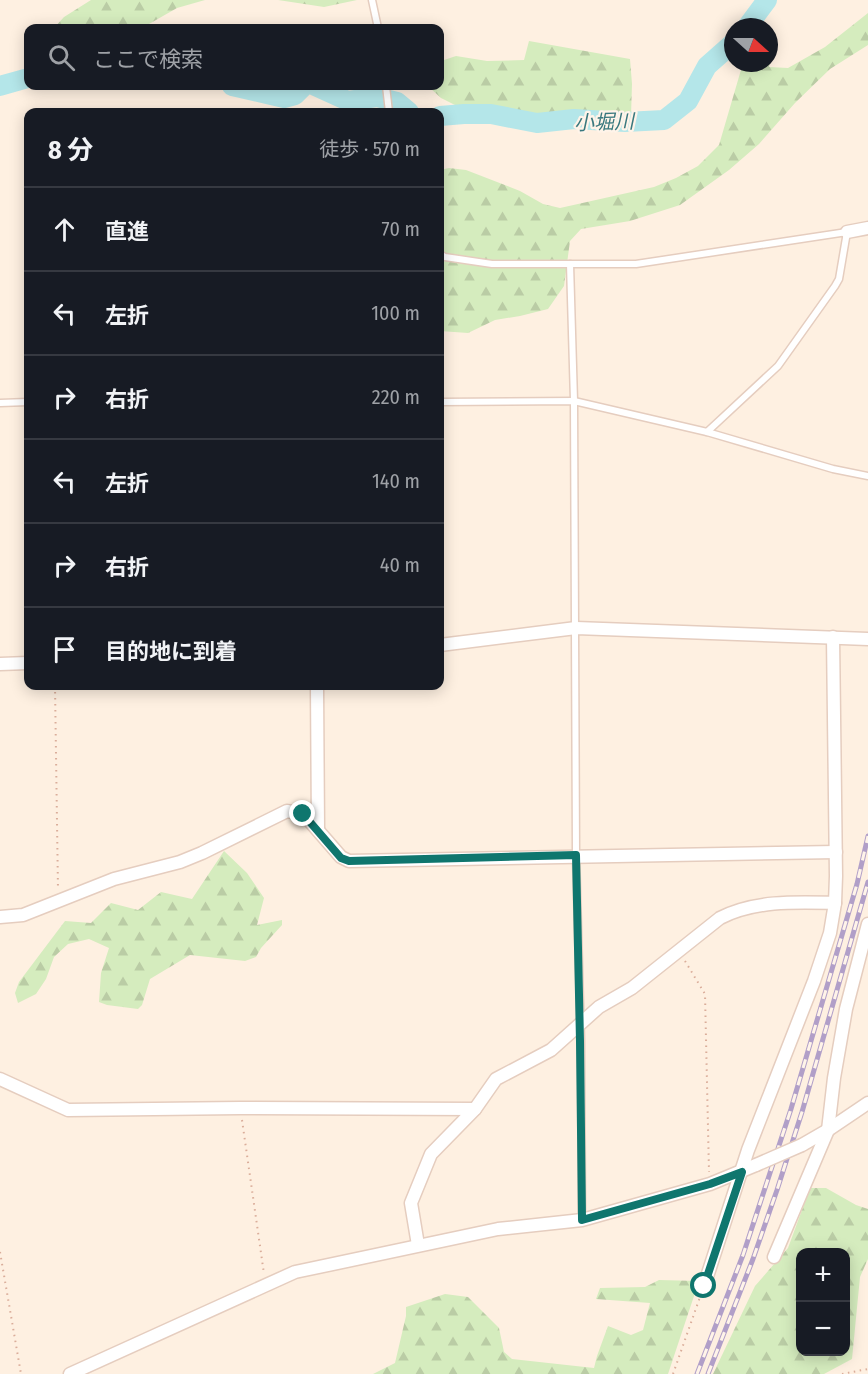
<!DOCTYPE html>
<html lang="ja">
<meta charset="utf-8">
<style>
body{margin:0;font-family:"Fira Sans Condensed","Noto Sans JP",sans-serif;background:#20242c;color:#f1f3f6}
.controls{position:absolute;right:18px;bottom:18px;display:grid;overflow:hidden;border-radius:12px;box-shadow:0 3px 15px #0003}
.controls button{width:54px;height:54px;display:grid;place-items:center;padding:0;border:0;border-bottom:2px solid #363941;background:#171b24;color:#f1f3f6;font:30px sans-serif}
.compass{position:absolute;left:724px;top:18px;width:54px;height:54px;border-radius:50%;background:#171b24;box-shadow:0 3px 15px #0003;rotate:111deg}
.stop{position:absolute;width:18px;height:18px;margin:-14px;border:4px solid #0f766e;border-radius:50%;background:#fff}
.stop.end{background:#0f766e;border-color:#fff;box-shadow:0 2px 6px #0008}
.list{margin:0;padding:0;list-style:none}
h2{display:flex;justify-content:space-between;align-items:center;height:78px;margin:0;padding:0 24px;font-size:26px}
h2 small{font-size:20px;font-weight:400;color:#9ea1a6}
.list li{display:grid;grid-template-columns:39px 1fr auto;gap:18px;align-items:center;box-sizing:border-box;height:84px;padding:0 24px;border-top:2px solid #363941}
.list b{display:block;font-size:22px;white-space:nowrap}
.list em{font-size:20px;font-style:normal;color:#9ea1a6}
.icon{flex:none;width:33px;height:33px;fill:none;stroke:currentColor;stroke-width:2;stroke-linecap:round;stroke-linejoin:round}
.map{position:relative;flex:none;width:868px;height:1374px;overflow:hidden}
.search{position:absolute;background:#171b24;box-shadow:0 3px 15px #0003;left:24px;top:24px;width:420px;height:66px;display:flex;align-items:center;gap:15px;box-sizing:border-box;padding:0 21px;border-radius:12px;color:#9ea1a6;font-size:22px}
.panel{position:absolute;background:#171b24;box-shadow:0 3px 15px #0003;left:24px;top:108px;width:420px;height:582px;border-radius:12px}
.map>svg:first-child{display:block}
</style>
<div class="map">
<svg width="868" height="1374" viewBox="0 0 868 1374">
<defs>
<pattern id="forest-firs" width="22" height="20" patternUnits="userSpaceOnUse" patternTransform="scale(1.5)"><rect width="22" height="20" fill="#d5ecbe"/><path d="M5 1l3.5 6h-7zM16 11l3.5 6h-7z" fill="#bacca5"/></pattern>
</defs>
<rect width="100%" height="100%" fill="#fef0e1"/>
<!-- forest -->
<g fill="url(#forest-firs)" fill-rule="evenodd">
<polygon points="91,0 205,0 177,8 142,28 54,28 64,17"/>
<polygon points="278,0 357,0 324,7"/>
<polygon points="868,13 868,45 830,69 795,103 759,144 729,170 680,205 630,221 581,229 570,241 564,286 548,309 520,316 495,320 468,333 440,331 440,170 449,168 466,170 520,191 543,204 560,208 654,187 676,178 698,166 719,145 743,63 769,63 769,49 773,52 769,67 788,68 825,47"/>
<polygon points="529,41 630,59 632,84 631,116 576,113 540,117 459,107 441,98 429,87 440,86 441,61 456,56 487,61 524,60"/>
<polygon points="224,851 247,873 264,898 257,925 282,920 282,925 261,948 256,957 245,961 190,955 150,979 142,1005 138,1009 107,1005 99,1002 101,973 109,948 89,939 68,944 54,957 46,979 36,994 18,1003 15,993 19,982 65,921 91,923 111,903 138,910 161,892 192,899"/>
<path d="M810,1188H826L856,1205L868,1209V1259L860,1277L852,1359L824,1374H713L755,1286L788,1248ZM800,1252H846V1352H800Z"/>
<polygon points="659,1280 699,1281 668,1374 373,1374 395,1363 406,1316 406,1307 445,1294 468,1297 499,1328 504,1352 512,1359 594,1368 597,1356 608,1326 631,1335 643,1330 650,1303 596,1299 600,1288 645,1287"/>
</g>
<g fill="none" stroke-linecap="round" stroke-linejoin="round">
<!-- river -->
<g stroke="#b4e6e9" stroke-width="20">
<polyline points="747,27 767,0"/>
<polyline points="0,86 28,78"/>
<polyline points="232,86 284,98 295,95 304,86"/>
<polyline points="315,86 348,101 377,97 397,102 409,112"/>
<polyline points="440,116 464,114 491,114 537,123 574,119 625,122 664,120 688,101 707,66 733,43"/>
</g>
<defs>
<g id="service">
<polyline points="372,0 378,28"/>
<polyline points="386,86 389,112"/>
<polyline points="440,254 445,257 492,264 636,264 847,232 839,279 835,286 778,366 707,432"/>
<polyline points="570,264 574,401 576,855 581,1041 582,1220"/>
<polyline points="440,402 574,401 707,432 833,469 868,476"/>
<polyline points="0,403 28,402"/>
</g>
<g id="minor">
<polyline points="847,232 868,228"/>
<polyline points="440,645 576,628 868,639"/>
<polyline points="0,664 28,663"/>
<polyline points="317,686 318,830"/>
<polyline points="0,917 23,915 114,879 180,862 202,853 287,811 302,814 308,819 341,857 349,861 836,852"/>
<polyline points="0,1079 68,1110 240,1108 475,1109"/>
<polyline points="802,1145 828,1130 868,1103"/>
<path d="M418,1245L411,1203L431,1154L475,1109L496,1079L551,1050L599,1007L632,988L720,918C755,900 797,902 835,903"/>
<polyline points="774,1257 828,1130 834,1078 846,1009 868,924"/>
<polyline points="704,1286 748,1150 814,981 830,933 835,903 836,876 833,637"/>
<polyline points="70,1374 295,1272 498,1229 582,1220 710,1184 756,1165"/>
</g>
</defs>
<!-- service casing -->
<use href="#service" stroke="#e5cdbf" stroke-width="9"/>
<!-- minor casing -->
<use href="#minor" stroke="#e5cdbf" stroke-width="15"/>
<!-- path -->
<g stroke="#daad9a" stroke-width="2" stroke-dasharray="1.5 4.5" stroke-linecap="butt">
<polyline points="55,686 58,890"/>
<polyline points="685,961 705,994 709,1172"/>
<polyline points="242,1120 264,1274"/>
<polyline points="0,1252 21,1374"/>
<polyline points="673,1374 700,1297"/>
<polyline points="842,1374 868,1369"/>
</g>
<!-- service -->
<use href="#service" stroke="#fff" stroke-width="6"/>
<!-- minor -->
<use href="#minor" stroke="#fff" stroke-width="12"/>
<defs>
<g id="rail">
<polyline points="697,1374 743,1255 791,1109 857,884 868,836"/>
<polyline points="708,1374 753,1259 777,1190 802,1112 868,882"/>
</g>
</defs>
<!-- rail casing -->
<use href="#rail" stroke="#b19fc8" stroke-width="5"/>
<!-- rail -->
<use href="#rail" stroke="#fff4e9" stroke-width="3" stroke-dasharray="9" stroke-linecap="butt"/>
<defs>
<polyline id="minor-bridge" points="756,1165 802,1145"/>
</defs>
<!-- minor-bridge casing -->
<use href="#minor-bridge" stroke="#e5cdbf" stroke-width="15" stroke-linecap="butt"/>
<!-- minor-bridge -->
<use href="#minor-bridge" stroke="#fff" stroke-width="12"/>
</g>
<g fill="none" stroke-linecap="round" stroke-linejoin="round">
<!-- route -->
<polyline stroke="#0f766e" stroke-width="8" points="303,814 341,858 349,861 576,855 580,1041 582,1220 710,1184 742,1172 704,1286"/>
</g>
<g text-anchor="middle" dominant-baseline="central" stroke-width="4.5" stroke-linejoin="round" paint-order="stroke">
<!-- water labels -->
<g font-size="20" font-style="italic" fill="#39787e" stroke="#fff4e9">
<text transform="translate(604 122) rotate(-2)">小堀川</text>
</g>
</g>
</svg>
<div class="controls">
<button>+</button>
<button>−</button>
</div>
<svg class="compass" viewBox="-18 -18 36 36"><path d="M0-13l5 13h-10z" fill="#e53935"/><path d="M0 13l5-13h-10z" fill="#9ea1a6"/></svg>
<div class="stop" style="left:704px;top:1286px"></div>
<div class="stop end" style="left:303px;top:814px"></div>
<div class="search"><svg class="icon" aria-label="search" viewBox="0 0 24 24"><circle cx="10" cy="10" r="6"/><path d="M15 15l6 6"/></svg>ここで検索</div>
<section class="panel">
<h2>8 分<small>徒歩 · 570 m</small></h2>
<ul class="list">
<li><svg class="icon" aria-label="ahead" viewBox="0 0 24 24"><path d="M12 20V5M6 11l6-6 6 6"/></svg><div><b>直進</b></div><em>70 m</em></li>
<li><svg class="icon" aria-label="left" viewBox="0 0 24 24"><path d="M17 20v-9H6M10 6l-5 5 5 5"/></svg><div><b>左折</b></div><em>100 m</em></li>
<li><svg class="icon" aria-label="right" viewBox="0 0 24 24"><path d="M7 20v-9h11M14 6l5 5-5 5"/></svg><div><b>右折</b></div><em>220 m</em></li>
<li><svg class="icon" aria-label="left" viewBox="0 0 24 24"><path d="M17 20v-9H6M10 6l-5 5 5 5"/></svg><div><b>左折</b></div><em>140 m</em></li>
<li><svg class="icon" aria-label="right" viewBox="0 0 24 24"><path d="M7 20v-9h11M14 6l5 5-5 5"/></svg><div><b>右折</b></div><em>40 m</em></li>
<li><svg class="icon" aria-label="arrive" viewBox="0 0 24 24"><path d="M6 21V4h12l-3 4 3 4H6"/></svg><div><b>目的地に到着</b></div></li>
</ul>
</section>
</div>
